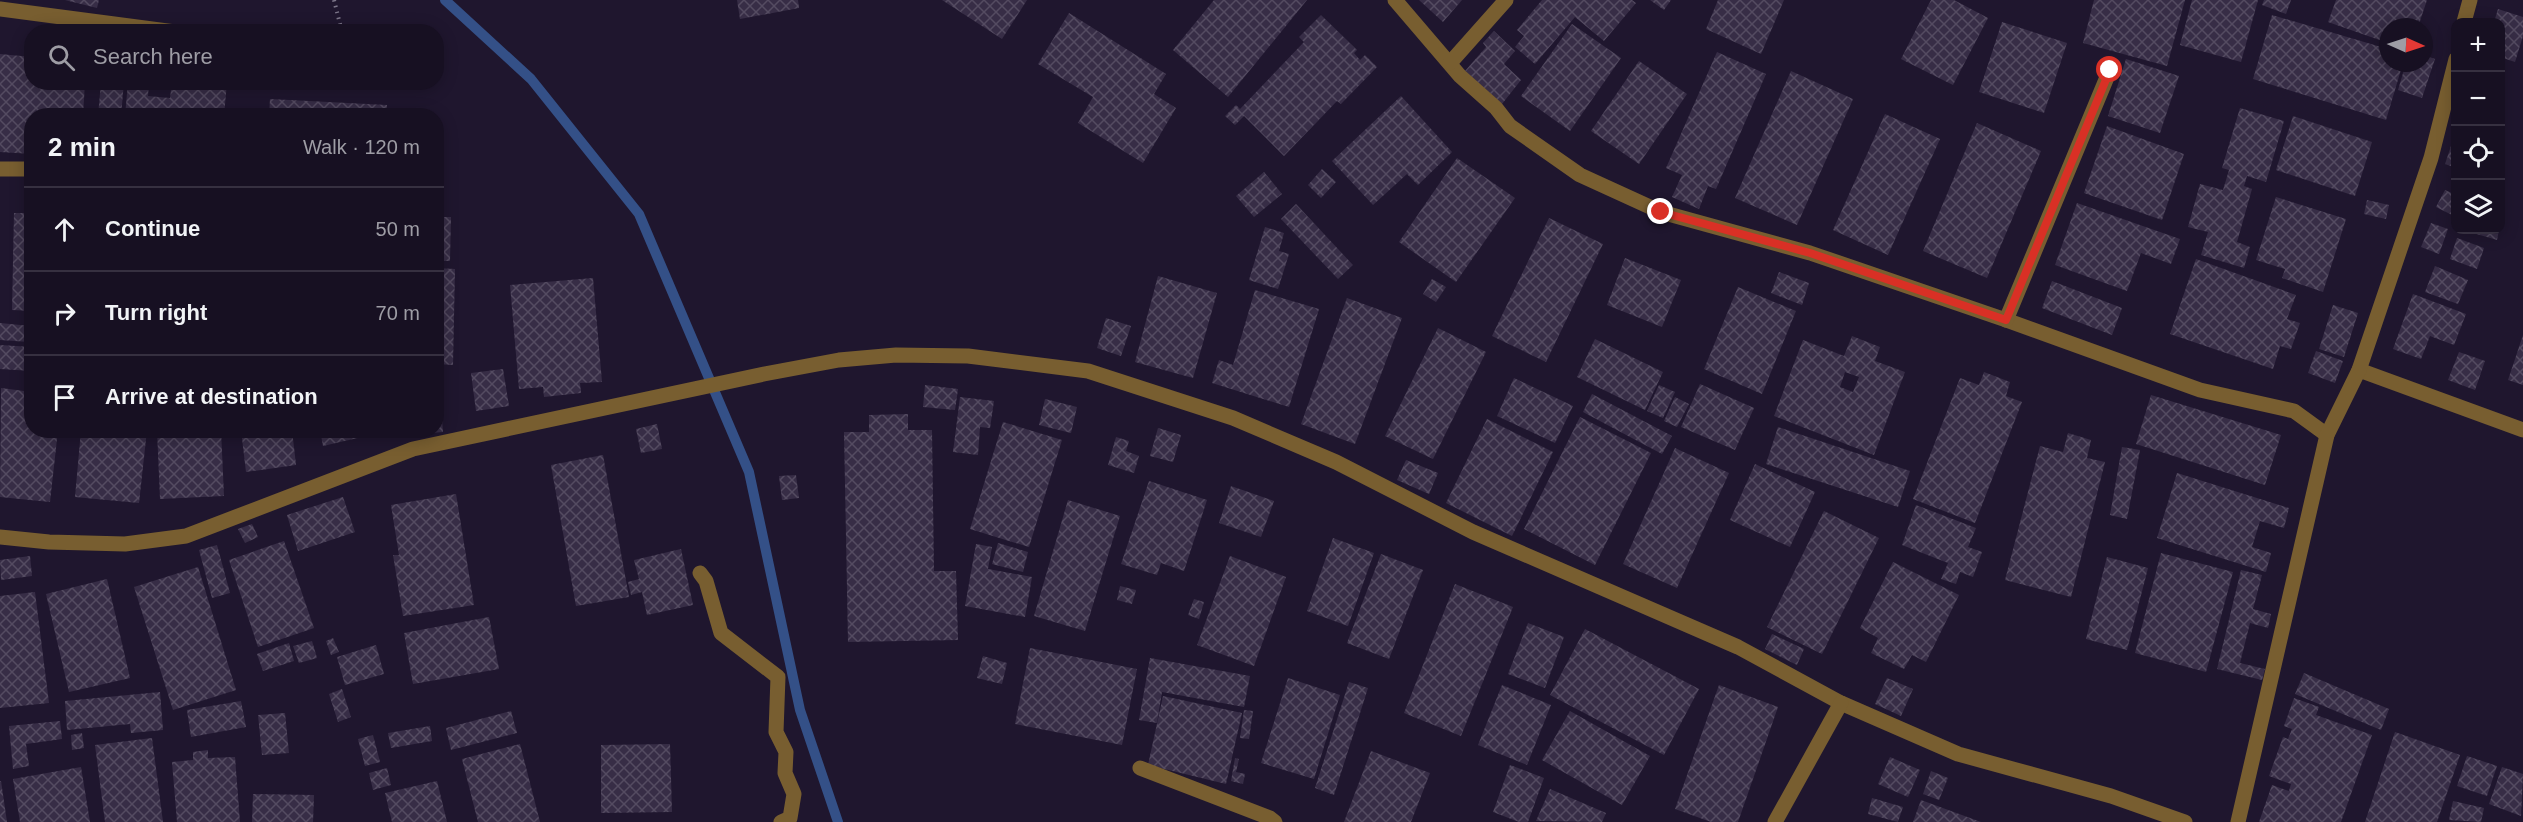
<!DOCTYPE html>
<meta charset="utf-8">
<style>
body{margin:0;font-family:Helvetica,sans-serif;background:#20192a;color:#f1f3f6}
.controls{position:absolute;right:18px;top:18px;display:grid;overflow:hidden;border-radius:12px;box-shadow:0 3px 15px #0003}
.controls button{width:54px;height:54px;display:grid;place-items:center;padding:0;border:0;border-bottom:2px solid #363040;background:#171022;color:#f1f3f6;font:30px sans-serif}
.compass{position:absolute;left:2379px;top:18px;width:54px;height:54px;border-radius:50%;background:#171022;box-shadow:0 3px 15px #0003;rotate:93deg}
.stop{position:absolute;width:18px;height:18px;margin:-14px;border:4px solid #d93025;border-radius:50%;background:#fff}
.stop.end{background:#d93025;border-color:#fff;box-shadow:0 2px 6px #0008}
.list{margin:0;padding:0;list-style:none}
h2{display:flex;justify-content:space-between;align-items:center;height:78px;margin:0;padding:0 24px;font-size:26px}
h2 small{font-size:20px;font-weight:400;color:#9e9da5}
.list li{display:grid;grid-template-columns:39px 1fr auto;gap:18px;align-items:center;box-sizing:border-box;height:84px;padding:0 24px;border-top:2px solid #363040}
.list b{display:block;font-size:22px;white-space:nowrap}
.list em{font-size:20px;font-style:normal;color:#9e9da5}
.icon{flex:none;width:33px;height:33px;fill:none;stroke:currentColor;stroke-width:2;stroke-linecap:round;stroke-linejoin:round}
.map{position:relative;flex:none;width:2523px;height:822px;overflow:hidden}
.search{position:absolute;background:#171022;box-shadow:0 3px 15px #0003;left:24px;top:24px;width:420px;height:66px;display:flex;align-items:center;gap:15px;box-sizing:border-box;padding:0 21px;border-radius:24px;color:#9e9da5;font-size:22px}
.panel{position:absolute;background:#171022;box-shadow:0 3px 15px #0003;left:24px;top:108px;width:420px;height:330px;border-radius:24px}
.map>svg:first-child{display:block}
</style>
<div class="map">
<svg width="2523" height="822" viewBox="0 0 2523 822">
<defs>
<pattern id="building-cross-hatch" width="8" height="8" patternUnits="userSpaceOnUse" patternTransform="scale(1.5)"><rect width="8" height="8" fill="#372d46"/><path d="M0 0l8 8M0 8l8-8" fill="none" stroke="#544b61"/></pattern>
</defs>
<rect width="100%" height="100%" fill="#1f162e"/>
<g fill="none" stroke-linecap="round" stroke-linejoin="round">
<!-- stream -->
<polyline stroke="#345087" stroke-width="10" points="445,0 531,79 639,214 749,472 800,710 838,822"/>
</g>
<!-- building -->
<g fill="url(#building-cross-hatch)" fill-rule="evenodd">
<polygon points="65,0 99,0 97,8"/>
<polygon points="737,0 798,0 799,8 740,19"/>
<polygon points="942,0 1027,0 1002,39"/>
<polygon points="1214,0 1307,0 1228,97 1173,50"/>
<polygon points="1419,0 1462,0 1443,22"/>
<polygon points="1542,0 1632,0 1636,3 1604,41 1575,17 1535,64 1515,47 1524,36 1517,30"/>
<polygon points="1650,0 1671,0 1664,10"/>
<polygon points="1718,0 1784,0 1761,54 1706,29"/>
<polygon points="1931,0 1954,0 1988,18 1953,85 1901,59"/>
<polygon points="2094,0 2185,0 2167,66 2083,43"/>
<polygon points="2192,0 2258,0 2241,62 2180,45"/>
<polygon points="2264,0 2291,0 2286,14 2262,5"/>
<polygon points="2336,0 2427,0 2418,27 2388,27 2388,43 2328,22"/>
<polygon points="2498,9 2523,17 2523,36 2515,62 2500,57 2500,22 2494,22"/>
<polygon points="1069,13 1166,74 1154,94 1176,108 1143,163 1078,123 1093,97 1038,64"/>
<polygon points="1321,15 1357,50 1354,53 1360,60 1365,55 1377,67 1341,104 1337,101 1284,156 1244,116 1235,125 1225,116 1236,105 1240,109 1304,42 1299,37"/>
<polygon points="2272,15 2388,49 2388,63 2403,63 2386,120 2253,79"/>
<polygon points="2002,22 2067,43 2044,113 1979,92"/>
<polygon points="1572,24 1621,58 1570,131 1521,96"/>
<polygon points="1494,31 1515,51 1504,64 1521,80 1502,104 1465,71 1486,47 1483,43"/>
<polygon points="1717,52 1766,74 1716,189 1708,186 1699,209 1672,197 1682,175 1666,168"/>
<polygon points="0,54 32,57 32,82 85,82 83,116 32,116 32,154 0,152"/>
<polygon points="2424,55 2435,59 2422,98 2398,90 2406,63 2424,63"/>
<polygon points="2126,59 2179,76 2160,133 2108,116"/>
<polygon points="1639,61 1687,94 1639,164 1591,131"/>
<polygon points="1791,71 1853,99 1797,225 1735,198"/>
<polygon points="101,82 124,82 121,116 98,116"/>
<polygon points="128,82 149,83 148,96 170,98 172,82 227,82 224,116 125,116"/>
<polygon points="1401,96 1452,152 1418,185 1407,174 1373,205 1332,161"/>
<polygon points="270,99 387,105 387,116 269,116"/>
<polygon points="2240,108 2284,121 2266,182 2247,176 2244,186 2252,189 2237,242 2250,247 2244,268 2201,255 2208,232 2188,227 2200,184 2223,190 2229,170 2222,168"/>
<polygon points="1885,114 1940,139 1888,255 1833,230"/>
<polygon points="2293,116 2372,142 2355,196 2276,170"/>
<polygon points="1977,123 2041,151 1987,278 1923,251"/>
<polygon points="2107,126 2184,154 2162,220 2084,193"/>
<polygon points="2455,134 2456,134 2456,168 2445,164"/>
<polygon points="1457,158 1515,198 1456,282 1399,242"/>
<polygon points="1322,169 1336,182 1321,198 1308,185"/>
<polygon points="1264,172 1282,194 1254,217 1236,196"/>
<polygon points="2445,190 2456,195 2456,217 2436,207"/>
<polygon points="2276,197 2346,219 2323,292 2282,278 2285,269 2256,260"/>
<polygon points="2367,200 2389,205 2386,219 2364,214"/>
<polygon points="2077,203 2180,239 2171,264 2141,253 2127,291 2055,265"/>
<polygon points="1296,204 1353,265 1338,279 1281,219"/>
<polygon points="14,213 32,213 32,311 12,310"/>
<polygon points="436,217 451,217 450,261 436,261"/>
<polygon points="1549,218 1603,244 1546,362 1492,336"/>
<polygon points="2431,223 2448,229 2439,254 2421,247"/>
<polygon points="1265,227 1284,233 1279,251 1289,254 1278,289 1249,280"/>
<polygon points="2463,230 2499,230 2497,240"/>
<polygon points="2457,238 2484,248 2477,269 2450,259"/>
<polygon points="1625,258 1681,280 1662,327 1607,305"/>
<polygon points="2196,259 2296,295 2287,319 2300,323 2291,349 2280,346 2273,369 2170,334"/>
<polygon points="2435,266 2468,280 2458,304 2425,292"/>
<polygon points="436,268 455,269 453,365 436,364"/>
<polygon points="1779,272 1809,283 1802,305 1771,293"/>
<polygon points="1158,276 1217,293 1193,378 1135,362"/>
<polygon points="593,278 602,382 580,383 581,393 544,397 543,387 519,389 510,285"/>
<polygon points="1432,279 1446,287 1436,302 1423,294"/>
<polygon points="2052,281 2122,308 2112,335 2042,308"/>
<polygon points="1738,287 1796,311 1762,394 1704,369"/>
<polygon points="1255,290 1319,309 1289,407 1212,383 1219,360 1233,365"/>
<polygon points="2413,294 2466,314 2454,345 2430,336 2421,359 2393,349"/>
<polygon points="1347,298 1402,318 1355,444 1301,424"/>
<polygon points="2333,305 2358,313 2344,357 2319,349"/>
<polygon points="1106,318 1131,326 1121,356 1097,348"/>
<polygon points="0,323 31,326 29,342 0,340"/>
<polygon points="1438,328 1486,352 1433,459 1385,436"/>
<polygon points="2523,335 2523,385 2508,380"/>
<path d="M1852,336L1880,347L1875,361L1905,372L1874,455L1774,416L1803,340L1844,356ZM1845,372L1859,377L1853,392L1840,387Z"/>
<polygon points="1595,339 1663,372 1645,410 1577,377"/>
<polygon points="0,345 32,347 32,371 0,369"/>
<polygon points="2316,351 2343,361 2335,383 2308,373"/>
<polygon points="2459,352 2485,361 2475,390 2448,380"/>
<polygon points="503,369 509,406 476,411 471,373"/>
<polygon points="1984,372 2010,382 2006,396 2022,402 1975,523 1913,499 1960,378 1979,385"/>
<polygon points="1514,378 1573,406 1555,443 1497,416"/>
<polygon points="1700,384 1754,408 1735,450 1681,427"/>
<polygon points="925,385 958,389 955,410 923,407"/>
<polygon points="1659,385 1675,392 1663,418 1647,411"/>
<polygon points="1,388 32,392 32,430 58,430 50,502 0,497"/>
<polygon points="440,394 443,432 419,434 418,430 436,430 436,395"/>
<polygon points="1592,394 1672,436 1662,454 1583,412"/>
<polygon points="2151,395 2281,435 2265,485 2136,444"/>
<polygon points="960,397 994,401 990,428 980,427 978,455 953,452"/>
<polygon points="1675,397 1689,404 1677,427 1664,421"/>
<polygon points="1045,399 1077,407 1071,433 1039,425"/>
<polygon points="908,414 908,430 932,430 934,571 956,571 958,640 848,642 844,432 869,432 869,415"/>
<polygon points="1580,417 1651,453 1595,565 1524,529"/>
<polygon points="1487,419 1553,452 1512,536 1446,503"/>
<polygon points="1003,422 1062,440 1029,547 970,529"/>
<polygon points="657,424 662,449 641,453 636,429"/>
<polygon points="1778,427 1910,471 1898,507 1766,464"/>
<polygon points="1158,428 1181,435 1173,462 1150,456"/>
<polygon points="81,430 147,430 139,503 75,497"/>
<polygon points="157,430 221,430 224,496 160,499"/>
<polygon points="241,430 292,430 296,465 246,472"/>
<polygon points="320,430 388,430 388,431 323,446"/>
<polygon points="2068,433 2091,440 2087,458 2105,462 2071,597 2005,580 2040,446 2063,452"/>
<polygon points="1116,437 1129,441 1126,451 1139,456 1134,473 1108,465"/>
<polygon points="2122,447 2140,450 2127,519 2110,515"/>
<polygon points="1675,448 1729,473 1677,588 1623,564"/>
<polygon points="603,455 629,597 576,606 551,465"/>
<polygon points="1406,460 1438,473 1429,494 1397,480"/>
<polygon points="1755,464 1815,492 1790,547 1730,520"/>
<polygon points="2177,473 2289,508 2284,528 2260,521 2252,547 2271,553 2266,572 2157,538"/>
<polygon points="796,475 799,498 782,500 779,476"/>
<polygon points="1149,481 1207,500 1184,571 1161,563 1157,575 1121,564"/>
<polygon points="1231,486 1274,501 1261,537 1219,523"/>
<polygon points="456,494 474,605 403,616 393,555 399,555 391,505"/>
<polygon points="343,497 355,532 298,551 287,515"/>
<polygon points="1068,500 1120,516 1085,631 1034,616"/>
<polygon points="1916,505 1976,528 1968,547 1982,552 1973,577 1960,572 1956,584 1941,579 1948,563 1902,545"/>
<polygon points="1824,511 1879,538 1822,654 1767,627"/>
<polygon points="252,524 258,537 245,543 238,529"/>
<polygon points="1333,538 1374,553 1348,626 1307,611"/>
<polygon points="284,541 314,628 258,647 229,560"/>
<polygon points="998,543 1028,552 1023,572 992,564"/>
<polygon points="976,544 992,547 988,569 1032,577 1025,617 965,606"/>
<polygon points="217,545 230,593 212,598 199,550"/>
<polygon points="681,549 693,605 647,615 642,592 631,595 628,582 639,579 634,560"/>
<polygon points="2161,553 2233,572 2206,672 2135,653"/>
<polygon points="1381,554 1423,570 1389,659 1347,643"/>
<polygon points="30,556 32,576 1,580 0,560"/>
<polygon points="1230,556 1286,577 1254,666 1197,645"/>
<polygon points="2107,557 2148,568 2127,650 2086,639"/>
<polygon points="1893,562 1959,595 1926,662 1912,655 1904,669 1871,653 1878,638 1860,628"/>
<polygon points="198,567 236,690 173,710 134,587"/>
<polygon points="2241,570 2262,575 2253,609 2271,614 2268,628 2250,623 2240,663 2265,669 2262,680 2217,669"/>
<polygon points="107,579 130,678 69,692 46,594"/>
<polygon points="1455,584 1513,607 1461,736 1404,713"/>
<polygon points="1120,586 1136,590 1132,604 1117,600"/>
<polygon points="35,592 49,703 0,708 0,596"/>
<polygon points="1194,599 1204,602 1199,619 1188,615"/>
<polygon points="489,617 499,669 413,684 404,633"/>
<polygon points="1528,623 1564,637 1545,688 1508,674"/>
<polygon points="1585,629 1699,689 1664,755 1550,695"/>
<polygon points="1772,634 1804,649 1797,665 1765,649"/>
<polygon points="333,638 339,652 331,655 326,641"/>
<polygon points="312,641 317,658 299,663 293,646"/>
<polygon points="289,643 294,661 263,671 257,654"/>
<polygon points="376,645 384,674 345,685 337,657"/>
<polygon points="1030,648 1137,669 1122,745 1015,724"/>
<polygon points="983,656 1007,663 1002,684 977,678"/>
<polygon points="1150,658 1250,676 1244,707 1162,692 1157,723 1139,720"/>
<polygon points="2304,673 2389,709 2381,730 2295,694"/>
<polygon points="1288,678 1340,695 1314,779 1261,763"/>
<polygon points="1887,678 1913,689 1901,716 1875,704"/>
<polygon points="1349,682 1368,688 1334,795 1315,788"/>
<polygon points="1502,685 1551,705 1527,765 1478,745"/>
<polygon points="1719,685 1778,707 1738,822 1711,822 1675,809"/>
<polygon points="342,689 351,717 338,722 329,694"/>
<polygon points="160,692 163,730 131,733 130,724 67,730 65,701"/>
<polygon points="1163,696 1242,713 1226,784 1148,765"/>
<polygon points="2294,698 2319,707 2316,715 2372,735 2341,822 2259,822 2272,785 2289,791 2291,784 2269,776 2283,737 2288,739 2292,729 2284,726"/>
<polygon points="241,701 246,727 191,737 187,710"/>
<polygon points="1244,710 1253,711 1249,739 1240,738"/>
<polygon points="511,711 517,733 451,750 446,728"/>
<polygon points="1570,711 1650,756 1622,805 1542,760"/>
<polygon points="285,713 289,753 262,755 258,715"/>
<polygon points="60,721 62,739 26,744 29,766 13,769 9,726"/>
<polygon points="430,726 432,741 391,748 388,733"/>
<polygon points="2395,732 2460,755 2437,822 2365,822"/>
<polygon points="82,733 84,748 72,750 71,735"/>
<polygon points="373,735 380,762 365,766 358,739"/>
<polygon points="152,738 163,822 105,822 95,745"/>
<polygon points="520,744 540,822 478,822 462,759"/>
<polygon points="670,744 672,812 601,813 601,745"/>
<polygon points="208,750 208,758 235,757 240,822 177,822 172,762 193,760 193,752"/>
<polygon points="1371,751 1430,773 1411,822 1344,822"/>
<polygon points="2467,756 2497,766 2487,796 2457,786"/>
<polygon points="1890,757 1920,770 1908,797 1878,784"/>
<polygon points="1235,758 1239,759 1236,772 1245,774 1243,784 1231,781"/>
<polygon points="1510,765 1544,778 1528,822 1519,822 1493,812"/>
<polygon points="81,767 90,822 20,822 13,779"/>
<polygon points="2502,767 2523,774 2521,816 2489,804"/>
<polygon points="387,768 391,785 373,790 369,773"/>
<polygon points="1931,771 1948,778 1939,800 1923,794"/>
<polygon points="0,781 1,781 7,822 0,822"/>
<polygon points="437,781 447,822 392,822 385,793"/>
<polygon points="1550,789 1606,813 1602,822 1536,821"/>
<polygon points="253,794 314,795 313,822 252,822"/>
<polygon points="1872,798 1903,807 1898,822 1868,814"/>
<polygon points="1921,800 1981,822 1913,822"/>
<polygon points="2453,801 2484,808 2481,822 2449,820"/>
</g>
<g fill="none" stroke-linecap="round" stroke-linejoin="round">
<!-- path -->
<polyline stroke="#7d768a" stroke-width="4" stroke-dasharray="1.5 4.5" stroke-linecap="butt" points="334,0 342,32"/>
<!-- street -->
<g stroke="#785e30" stroke-width="15">
<polyline points="1395,0 1460,76 1496,108 1510,126 1580,175 1661,212 1810,253 2006,320 2200,390 2294,411 2327,435"/>
<polyline points="0,9 175,32"/>
<polyline points="2464,22 2470,0"/>
<polyline points="1450,63 1506,0"/>
<polyline points="0,169 32,169"/>
<polyline points="2006,320 2110,70"/>
<polyline points="2359,370 2523,430"/>
<polyline points="0,537 49,542 125,544 186,536 413,449 764,374 839,360 896,355 968,356 1088,371 1233,418 1336,462 1473,532 1738,647 1841,703 1958,754 2111,796 2185,822"/>
<polyline points="700,573 706,581 721,633 778,677 776,732 786,752 785,773 794,794 790,818 781,822"/>
<polyline points="1140,768 1270,818 1275,822"/>
<polyline points="1775,822 1841,703"/>
<polyline points="2238,822 2327,435 2359,370 2431,158 2456,59"/>
</g>
</g>
<g fill="none" stroke-linecap="round" stroke-linejoin="round">
<!-- route -->
<polyline stroke="#d93025" stroke-width="8" points="1661,212 1810,253 2006,320 2110,70"/>
</g>
</svg>
<div class="controls">
<button>+</button>
<button>−</button>
<button><svg class="icon" aria-label="locate" viewBox="0 0 24 24"><circle cx="12" cy="12" r="6"/><path d="M12 2v4M12 18v4M2 12h4M18 12h4"/></svg></button>
<button><svg class="icon" aria-label="layers" viewBox="0 0 24 24"><path d="M12 4l9 5-9 5-9-5zM3 14l9 5 9-5"/></svg></button>
</div>
<svg class="compass" viewBox="-18 -18 36 36"><path d="M0-13l5 13h-10z" fill="#e53935"/><path d="M0 13l5-13h-10z" fill="#9e9da5"/></svg>
<div class="stop" style="left:2110px;top:70px"></div>
<div class="stop end" style="left:1661px;top:212px"></div>
<div class="search"><svg class="icon" aria-label="search" viewBox="0 0 24 24"><circle cx="10" cy="10" r="6"/><path d="M15 15l6 6"/></svg>Search here</div>
<section class="panel">
<h2>2 min<small>Walk · 120 m</small></h2>
<ul class="list">
<li><svg class="icon" aria-label="ahead" viewBox="0 0 24 24"><path d="M12 20V5M6 11l6-6 6 6"/></svg><div><b>Continue</b></div><em>50 m</em></li>
<li><svg class="icon" aria-label="right" viewBox="0 0 24 24"><path d="M7 20v-9h11M14 6l5 5-5 5"/></svg><div><b>Turn right</b></div><em>70 m</em></li>
<li><svg class="icon" aria-label="arrive" viewBox="0 0 24 24"><path d="M6 21V4h12l-3 4 3 4H6"/></svg><div><b>Arrive at destination</b></div></li>
</ul>
</section>
</div>
